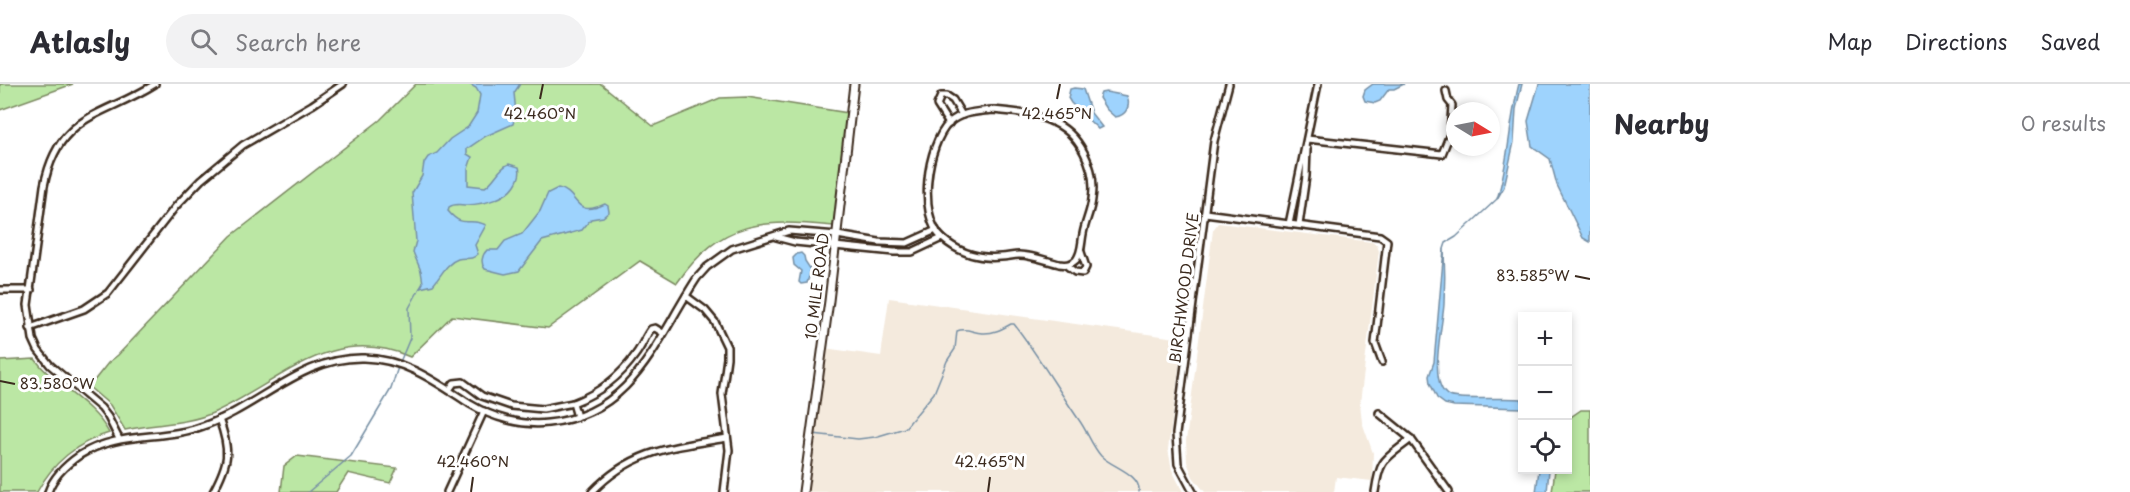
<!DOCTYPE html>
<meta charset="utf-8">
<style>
body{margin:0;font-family:"Playpen Sans",sans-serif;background:#f2f2f3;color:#2b2b33}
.controls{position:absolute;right:18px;bottom:18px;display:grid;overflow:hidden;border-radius:0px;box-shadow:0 3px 9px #0003}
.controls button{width:54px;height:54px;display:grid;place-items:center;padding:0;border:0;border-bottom:2px solid #e1e1e2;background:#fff;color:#2b2b33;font:30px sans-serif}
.compass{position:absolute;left:1446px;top:18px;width:54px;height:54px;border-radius:50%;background:#fff;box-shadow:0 3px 9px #0003;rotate:100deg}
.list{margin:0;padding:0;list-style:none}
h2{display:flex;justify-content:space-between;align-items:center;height:78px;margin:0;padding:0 24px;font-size:26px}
h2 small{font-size:20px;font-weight:400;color:#7c7c81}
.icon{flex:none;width:33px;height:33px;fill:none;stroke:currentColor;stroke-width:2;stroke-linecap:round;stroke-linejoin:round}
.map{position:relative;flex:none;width:1590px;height:408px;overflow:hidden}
header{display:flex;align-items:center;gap:36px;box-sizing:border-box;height:84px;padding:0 30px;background:#fff;border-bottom:2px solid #e1e1e2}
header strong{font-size:28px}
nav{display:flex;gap:33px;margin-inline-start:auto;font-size:21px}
.search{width:420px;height:54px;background:#f2f2f3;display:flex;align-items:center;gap:15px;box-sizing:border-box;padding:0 21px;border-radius:33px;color:#7c7c81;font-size:22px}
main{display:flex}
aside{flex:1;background:#fff}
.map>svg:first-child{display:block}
</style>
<header>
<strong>Atlasly</strong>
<div class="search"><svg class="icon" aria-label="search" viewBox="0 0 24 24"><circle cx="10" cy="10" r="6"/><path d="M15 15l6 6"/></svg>Search here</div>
<nav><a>Map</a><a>Directions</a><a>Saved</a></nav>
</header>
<main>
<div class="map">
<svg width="1590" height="408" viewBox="0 0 1590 408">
<rect width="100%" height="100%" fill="#fff"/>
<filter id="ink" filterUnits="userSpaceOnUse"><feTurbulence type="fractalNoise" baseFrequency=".0167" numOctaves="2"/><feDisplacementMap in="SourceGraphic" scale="12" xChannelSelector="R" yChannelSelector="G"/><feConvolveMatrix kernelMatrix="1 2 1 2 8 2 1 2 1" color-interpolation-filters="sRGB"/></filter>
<g filter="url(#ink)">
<!-- built -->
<g fill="#f4eadd">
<polygon points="1218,139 1372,158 1377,161 1379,167 1360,319 1362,338 1373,369 1372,397 1336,393 1334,408 1205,408 1193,393 1187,378 1186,357 1213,146"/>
<polygon points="889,214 1183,255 1168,365 1172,386 1183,408 804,408 824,264 881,272"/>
</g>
<!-- green -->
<g fill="#bbe7a4" stroke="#7b8861" stroke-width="1.5">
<polygon points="0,0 73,0 0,26"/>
<path d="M416,0H601L653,42L720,14L747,13L848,29L834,142C763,135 722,135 677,199L640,177L548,244L452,232L410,273C331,239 281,298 215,328C186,341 156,339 125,346L110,321L89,303L108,279L118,271L231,152L380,36Z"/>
<path d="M35,275C56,304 92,317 109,349C78,358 52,379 37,408H0V277Z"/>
<polygon points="1581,326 1590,326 1590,408 1552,408 1555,386 1568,386 1568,335"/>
<polygon points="297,372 397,384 390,399 348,389 336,408 281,408 284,382"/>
</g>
<!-- water -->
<g fill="#9ed3fd" stroke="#768fa4" stroke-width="1.5">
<path d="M469,0H520L514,9L516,29L513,40L486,52L467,65V70L472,73L468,85V101L485,103C495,97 498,84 509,80L519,83C521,89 519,95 515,101C506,115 484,120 467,121C460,121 455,119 449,123L448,127C464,146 468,132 486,141L475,161L478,170C471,177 466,173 458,175C446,179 441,192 433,201L420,204L423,199L421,187L413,168L416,157L412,109L422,92L424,79L428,73L437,69L450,55L468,43L477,29L480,11L476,4Z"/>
<polygon points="1373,0 1404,0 1394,5 1389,5 1380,17 1375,19 1365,17 1363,12 1365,6"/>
<path d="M1519,0H1522L1516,25L1514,58L1504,103L1497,115C1509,78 1509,38 1519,0Z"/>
<polygon points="1539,0 1590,0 1590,158 1583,154 1557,101 1550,75 1532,62 1528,37"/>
<polygon points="1074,4 1083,5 1091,29 1102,43 1098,45 1095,42 1071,19 1068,14 1070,5"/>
<path d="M1106,8L1127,12C1131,22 1126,32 1115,33L1106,25L1099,14L1101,9Z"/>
<path d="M558,104C580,108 572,135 605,120L608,122L609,128L603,133L591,135L582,146L542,157L519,187L505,190L485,185C480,179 482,171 487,166H498L505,157L522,150L540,127L548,109Z"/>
<path d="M1444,165C1445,184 1445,201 1444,220C1443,241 1427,301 1449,312C1460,317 1507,313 1522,315V324L1454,322L1445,320L1437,314L1430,299L1429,292L1434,278Z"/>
<polygon points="801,169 804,172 805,177 811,186 807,199 801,200 799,198 801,187 794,181 793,174 797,170"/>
<polygon points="1539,386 1549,386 1547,408 1536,408"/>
</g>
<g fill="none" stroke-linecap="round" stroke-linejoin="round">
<!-- stream -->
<g stroke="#768fa4" stroke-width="1.5">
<polyline points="1444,165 1446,159 1456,153 1497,115"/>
<polyline points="400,278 410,254 409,224 420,204"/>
<path d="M813,350L858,355L875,353L905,344L934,309L947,277L955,265L957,247C967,243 973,249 982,249C993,250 1002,245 1011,240H1014C1038,271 1057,304 1079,336C1087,347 1092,362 1101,372C1112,383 1141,390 1139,408"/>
<polyline points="308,408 351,372 391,305 398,283"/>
</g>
<defs>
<g id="street">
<path d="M992,26C1011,28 1032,29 1050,37C1080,48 1097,85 1092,115C1091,127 1085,138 1083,150C1081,160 1082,168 1076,176C1071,181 1065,181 1059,180C1047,177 1032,171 1019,171C1013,171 1007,173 1001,173C979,175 959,169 942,154C917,131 927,61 949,39C960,28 977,28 992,26Z"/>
<polyline points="949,40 937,21 941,12 947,12 953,16 962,31"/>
<polyline points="1307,55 1442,70 1450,50 1452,21 1448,16 1446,7"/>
<polyline points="1205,129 1380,152 1387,157 1375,259 1382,278"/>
<polyline points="1289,140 1318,0"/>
<polyline points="1299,141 1306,92 1307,65"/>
<polyline points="776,153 795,158 894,168 912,168 942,154"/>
<polyline points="1066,181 1075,188 1083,189 1086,183 1081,168"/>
<polyline points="0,206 31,206"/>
<polyline points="686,212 705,226 715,238 727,263 727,274 722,310 729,366 724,408"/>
<polyline points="30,244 84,225 108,209 176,122 201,96 243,61 312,21 343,0"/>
<polyline points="449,306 454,299 463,298 482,312 511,322 543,325 573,319"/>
<polyline points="1379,329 1411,355 1449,408"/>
<path d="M577,333L573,319C599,309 620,293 636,270C642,262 645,253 651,245L655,244L663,249"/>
<path d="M119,355L108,333L101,324L50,281L38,266L33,255L28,221L44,102C58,29 103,33 155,0"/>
<path d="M48,408C53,393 67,380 80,371C118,347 163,357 203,342C259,323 302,272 364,274C406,275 436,298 470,320C493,334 522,342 548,339C634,330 656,256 697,194L707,183L732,165L789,147L837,151L879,158L907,159L936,146"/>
<path d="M213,408C229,378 231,368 219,335"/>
<polyline points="447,408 484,327"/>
<path d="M592,408C632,366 672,363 727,354"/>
<polyline points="1193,408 1178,380 1176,350 1214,57 1229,0"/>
<path d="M1375,408C1380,373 1385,376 1411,355"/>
</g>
<polyline id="secondary" points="803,408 829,217 854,0"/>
</defs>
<!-- street casing -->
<use href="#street" stroke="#3b2a1e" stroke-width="10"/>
<!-- secondary casing -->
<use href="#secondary" stroke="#3b2a1e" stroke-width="11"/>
<!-- street -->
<use href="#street" stroke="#fff" stroke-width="5"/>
<!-- secondary -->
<use href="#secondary" stroke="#fff" stroke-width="7"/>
</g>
</g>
<!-- ticks -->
<path fill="none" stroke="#3b2a1e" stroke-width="2" d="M540,15L543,0M1057,15L1060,0M1575,192L1590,195M0,297L15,300M471,408L473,393M988,408L990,393"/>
<g text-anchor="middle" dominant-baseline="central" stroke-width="6" stroke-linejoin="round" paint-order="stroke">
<!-- street labels -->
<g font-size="15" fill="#3b2a1e" stroke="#fff">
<text transform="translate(816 202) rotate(-83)">10 MILE ROAD</text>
<text transform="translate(1183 204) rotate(-83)">BIRCHWOOD DRIVE</text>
</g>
</g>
<g font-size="15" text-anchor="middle" fill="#3b2a1e" stroke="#fff" stroke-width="6" stroke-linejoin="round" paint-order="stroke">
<text x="540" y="35">42.460°N</text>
<text x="1057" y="35">42.465°N</text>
<text x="1533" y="197">83.585°W</text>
<text x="57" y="305">83.580°W</text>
<text x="473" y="383">42.460°N</text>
<text x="990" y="383">42.465°N</text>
</g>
</svg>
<div class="controls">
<button>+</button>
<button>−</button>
<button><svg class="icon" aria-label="locate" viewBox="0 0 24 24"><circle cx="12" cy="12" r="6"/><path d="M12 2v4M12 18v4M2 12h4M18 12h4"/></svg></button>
</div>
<svg class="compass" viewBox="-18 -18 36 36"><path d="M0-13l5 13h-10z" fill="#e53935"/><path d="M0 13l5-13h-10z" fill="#7c7c81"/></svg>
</div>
<aside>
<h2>Nearby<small>0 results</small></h2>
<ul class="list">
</ul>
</aside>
</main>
